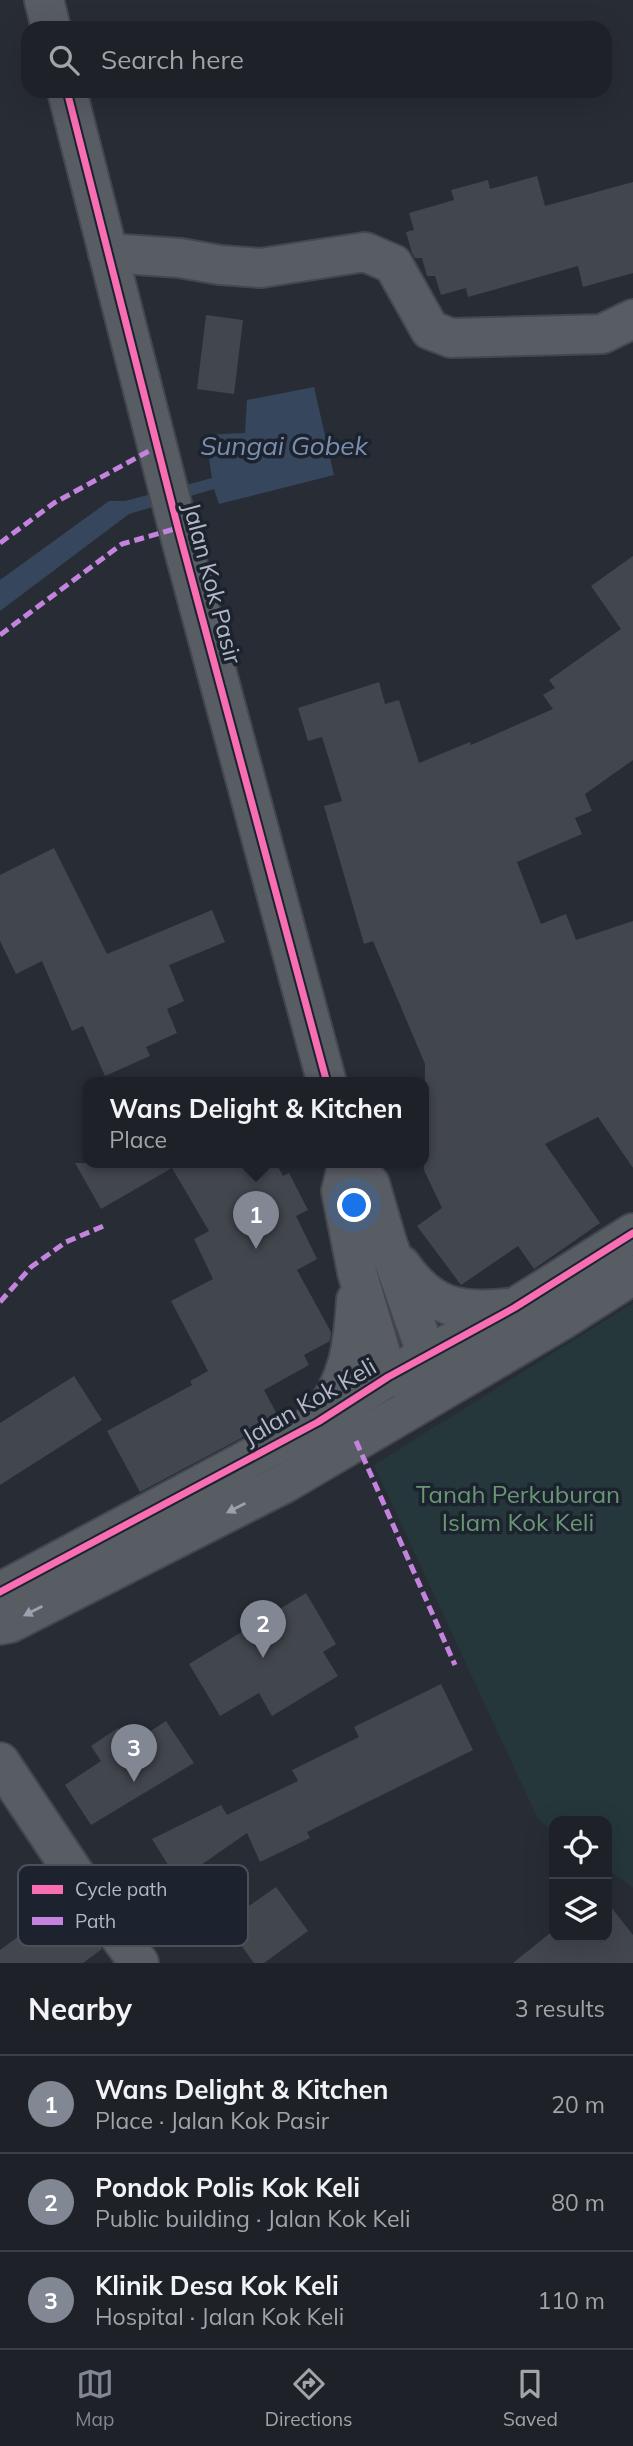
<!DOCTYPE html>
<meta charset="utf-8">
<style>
body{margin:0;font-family:Mulish,sans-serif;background:#262a30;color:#f1f3f6}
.controls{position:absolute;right:21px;bottom:21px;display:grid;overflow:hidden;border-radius:14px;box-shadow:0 7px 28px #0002}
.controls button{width:63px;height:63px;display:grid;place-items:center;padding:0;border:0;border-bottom:2px solid #3c3f45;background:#1e2228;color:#f1f3f6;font:35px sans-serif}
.you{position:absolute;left:355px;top:1206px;width:24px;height:24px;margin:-18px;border:5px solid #fff;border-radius:50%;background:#1a73e8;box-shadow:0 0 0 10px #1a73e833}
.badge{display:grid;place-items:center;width:46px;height:46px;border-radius:50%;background:#828893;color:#fff;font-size:23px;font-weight:700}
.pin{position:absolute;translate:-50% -58px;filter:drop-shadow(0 2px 4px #0008)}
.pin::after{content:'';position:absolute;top:37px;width:24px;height:21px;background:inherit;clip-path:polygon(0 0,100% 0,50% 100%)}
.popup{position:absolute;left:83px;top:1077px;width:346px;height:91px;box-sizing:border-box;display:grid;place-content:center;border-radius:14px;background:#1e2228;filter:drop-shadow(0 2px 5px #0005);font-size:23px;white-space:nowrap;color:#a1a4a8}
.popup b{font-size:26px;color:#f1f3f6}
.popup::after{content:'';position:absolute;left:50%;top:100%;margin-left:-14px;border:14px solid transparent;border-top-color:#1e2228}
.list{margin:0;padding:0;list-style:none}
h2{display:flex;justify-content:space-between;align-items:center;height:91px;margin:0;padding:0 28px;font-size:30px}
h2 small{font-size:23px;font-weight:400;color:#a1a4a8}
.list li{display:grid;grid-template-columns:46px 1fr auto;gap:21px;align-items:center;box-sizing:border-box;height:98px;padding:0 28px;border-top:2px solid #3c3f45}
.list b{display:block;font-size:26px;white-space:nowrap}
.list p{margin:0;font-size:23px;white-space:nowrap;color:#a1a4a8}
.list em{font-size:23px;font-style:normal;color:#a1a4a8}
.icon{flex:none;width:38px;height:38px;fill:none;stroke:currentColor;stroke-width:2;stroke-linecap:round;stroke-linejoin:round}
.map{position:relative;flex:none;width:633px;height:1963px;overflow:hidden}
.search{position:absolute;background:#1e2228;box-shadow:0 7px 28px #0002;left:21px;right:21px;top:21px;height:77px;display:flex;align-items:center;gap:18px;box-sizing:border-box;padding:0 24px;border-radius:21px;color:#a1a4a8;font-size:26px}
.sheet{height:385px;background:#1e2228}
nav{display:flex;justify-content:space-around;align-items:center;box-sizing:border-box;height:98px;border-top:2px solid #3c3f45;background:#1e2228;font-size:19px;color:#a1a4a8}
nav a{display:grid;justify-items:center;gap:4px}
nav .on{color:#828893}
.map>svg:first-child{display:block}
</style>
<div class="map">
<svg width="633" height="1963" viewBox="0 0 633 1963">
<rect width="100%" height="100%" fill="#282d35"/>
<!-- green -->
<polygon fill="#25373a" points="633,1303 633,1888 607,1869 607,1821 554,1821 554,1831 538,1819 374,1465"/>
<!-- water -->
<polygon fill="#35465d" points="314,387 334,475 219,504 214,489 129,514 0,611 0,580 109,501 125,501 212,478 205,435 245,433 247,400"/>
<!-- building -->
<g fill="#42464d">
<polygon points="537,176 545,206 633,182 633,273 583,287 578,266 468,297 466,288 441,295 435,276 427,276 422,258 415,258 412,253 406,232 414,230 409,213 454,200 451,190 488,180 490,189"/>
<polygon points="206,315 243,320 234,394 197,389"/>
<polygon points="633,556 633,760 585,794 592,811 575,818 582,834 517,862 541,924 566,914 576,940 633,921 633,1168 598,1117 545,1144 600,1223 534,1269 518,1246 461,1285 417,1226 442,1208 424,1170 425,1064 373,941 364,944 324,806 342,801 322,737 308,741 298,708 379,682 385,704 399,700 419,763 470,742 471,745 553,709 543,695 555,688 549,680 621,629 591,586"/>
<polygon points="54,848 107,954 212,910 225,942 169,965 184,1001 167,1009 177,1033 146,1047 150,1056 105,1076 83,1026 72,1031 42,961 16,974 0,941 0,875"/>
<polygon points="75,1163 276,1163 283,1176 289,1173 308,1210 296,1216 317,1259 297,1270 331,1332 330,1341 304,1355 309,1365 264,1390 279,1418 140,1492 107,1431 192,1385 190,1381 208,1371 171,1301 213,1279 194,1239 209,1231 172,1168 101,1209"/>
<polygon points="74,1376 102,1420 0,1485 0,1423"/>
<polygon points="306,1593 336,1644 323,1652 338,1676 272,1716 259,1693 220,1716 189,1664"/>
<polygon points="441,1684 473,1750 307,1832 310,1838 260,1862 247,1833 178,1881 152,1839 221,1805 227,1815 298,1781 292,1770 359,1737 354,1727"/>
<polygon points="166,1721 194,1763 91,1825 65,1785 101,1761 91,1746 118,1728 129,1745"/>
<polygon points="276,1887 308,1931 264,1963 254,1963 225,1923"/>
<polygon points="67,1901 102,1949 83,1963 0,1963 0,1950"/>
<polygon points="607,1902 633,1935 633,1963 513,1963 554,1930 554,1937 607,1937"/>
</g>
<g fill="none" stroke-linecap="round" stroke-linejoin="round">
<defs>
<g id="minor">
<polyline points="108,253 180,258 220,265 261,268 365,252 393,264 430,330 451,338 602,334 633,319"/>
<polyline points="0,1762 80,1882 139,1963"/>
</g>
<g id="tertiary">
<polyline points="44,0 51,28"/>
<polyline points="67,91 178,528 327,1083"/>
<polyline points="348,1163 341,1191 357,1272 388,1377 413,1379"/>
<polyline points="349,1165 370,1184 387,1242 427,1356 414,1378"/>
<path d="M401,1265C431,1308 458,1313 509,1308"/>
<path d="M321,1417C349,1378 353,1347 356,1300"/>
<polyline points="0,1592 318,1422 388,1377 514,1308 633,1233"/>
<polyline points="0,1625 10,1623 285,1483 562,1320 633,1275"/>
</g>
</defs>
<!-- minor casing -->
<use href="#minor" stroke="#44484e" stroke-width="42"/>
<!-- tertiary casing -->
<use href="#tertiary" stroke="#44484e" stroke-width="42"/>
<!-- minor -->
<use href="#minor" stroke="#585c63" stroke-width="38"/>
<!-- tertiary -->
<use href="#tertiary" stroke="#585c63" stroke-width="38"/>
<!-- quiet -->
<g stroke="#c483df" stroke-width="5" stroke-dasharray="10 5" stroke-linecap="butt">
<polyline points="0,543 54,503 158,446"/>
<polyline points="0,635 122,544 178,528"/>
<polyline points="0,1302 31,1267 66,1242 106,1225"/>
<polyline points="356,1441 455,1665"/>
</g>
<defs>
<g id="cycleway">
<polyline points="67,91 178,528 327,1083"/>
<polyline points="0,1592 318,1422 388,1377 514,1308 633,1233"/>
</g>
</defs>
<!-- cycleway casing -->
<use href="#cycleway" stroke="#1c232f" stroke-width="11"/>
<!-- cycleway -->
<use href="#cycleway" stroke="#f96db3" stroke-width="7"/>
</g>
<!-- one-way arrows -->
<defs><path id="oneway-solid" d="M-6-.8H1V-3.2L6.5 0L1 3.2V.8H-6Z" transform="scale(1.75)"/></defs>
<g fill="#9ca2ad">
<use href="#oneway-solid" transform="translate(236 1508) rotate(153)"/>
<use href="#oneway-solid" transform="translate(33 1611) rotate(153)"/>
</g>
<g text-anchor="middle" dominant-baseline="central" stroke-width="7" stroke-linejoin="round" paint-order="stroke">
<!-- street labels -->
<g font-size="24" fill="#b2b9c6" stroke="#1c232f">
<text transform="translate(213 583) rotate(75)">Jalan Kok Pasir</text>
<text transform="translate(309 1401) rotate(-30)">Jalan Kok Keli</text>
</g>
<!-- park labels -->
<g font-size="24" fill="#699774" stroke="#1c232f">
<text x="518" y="1494">Tanah Perkuburan<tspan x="518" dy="28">Islam Kok Keli</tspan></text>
</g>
<!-- water labels -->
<g font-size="26" font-style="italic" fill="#7a8fae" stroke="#1c232f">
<text x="284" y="445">Sungai Gobek</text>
</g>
</g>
<!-- legend -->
<rect x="18" y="1865" width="230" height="81" rx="10" fill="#1c232f" stroke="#49505c" stroke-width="2"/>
<rect x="32" y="1885" width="31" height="9" fill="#f96db3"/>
<rect x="32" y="1917" width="31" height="8" fill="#c483df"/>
<g font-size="19" fill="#b2b9c6">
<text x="75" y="1896">Cycle path</text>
<text x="75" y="1928">Path</text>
</g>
</svg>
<div class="controls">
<button><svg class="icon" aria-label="locate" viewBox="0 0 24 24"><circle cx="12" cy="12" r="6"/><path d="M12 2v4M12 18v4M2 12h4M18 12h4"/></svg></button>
<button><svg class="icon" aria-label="layers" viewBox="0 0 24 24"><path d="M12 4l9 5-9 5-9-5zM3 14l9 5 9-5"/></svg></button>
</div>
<div class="you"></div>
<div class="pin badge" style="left:256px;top:1249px">1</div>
<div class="popup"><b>Wans Delight &amp; Kitchen</b>Place</div>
<div class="pin badge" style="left:263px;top:1658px">2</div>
<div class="pin badge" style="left:134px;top:1782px">3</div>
<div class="search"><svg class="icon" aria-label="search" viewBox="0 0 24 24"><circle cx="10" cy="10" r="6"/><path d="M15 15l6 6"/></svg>Search here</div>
</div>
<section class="sheet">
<h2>Nearby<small>3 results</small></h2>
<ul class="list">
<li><span class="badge">1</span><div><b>Wans Delight &amp; Kitchen</b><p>Place · Jalan Kok Pasir</p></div><em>20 m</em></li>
<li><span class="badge">2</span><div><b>Pondok Polis Kok Keli</b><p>Public building · Jalan Kok Keli</p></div><em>80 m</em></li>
<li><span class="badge">3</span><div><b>Klinik Desa Kok Keli</b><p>Hospital · Jalan Kok Keli</p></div><em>110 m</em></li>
</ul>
</section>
<nav>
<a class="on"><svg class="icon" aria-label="map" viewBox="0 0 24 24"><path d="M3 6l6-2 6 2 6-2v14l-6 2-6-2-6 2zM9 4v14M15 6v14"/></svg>Map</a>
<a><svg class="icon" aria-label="directions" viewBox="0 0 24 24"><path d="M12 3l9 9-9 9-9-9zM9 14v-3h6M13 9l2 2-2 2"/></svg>Directions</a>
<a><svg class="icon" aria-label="saved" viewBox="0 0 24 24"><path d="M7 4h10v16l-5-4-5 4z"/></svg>Saved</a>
</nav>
